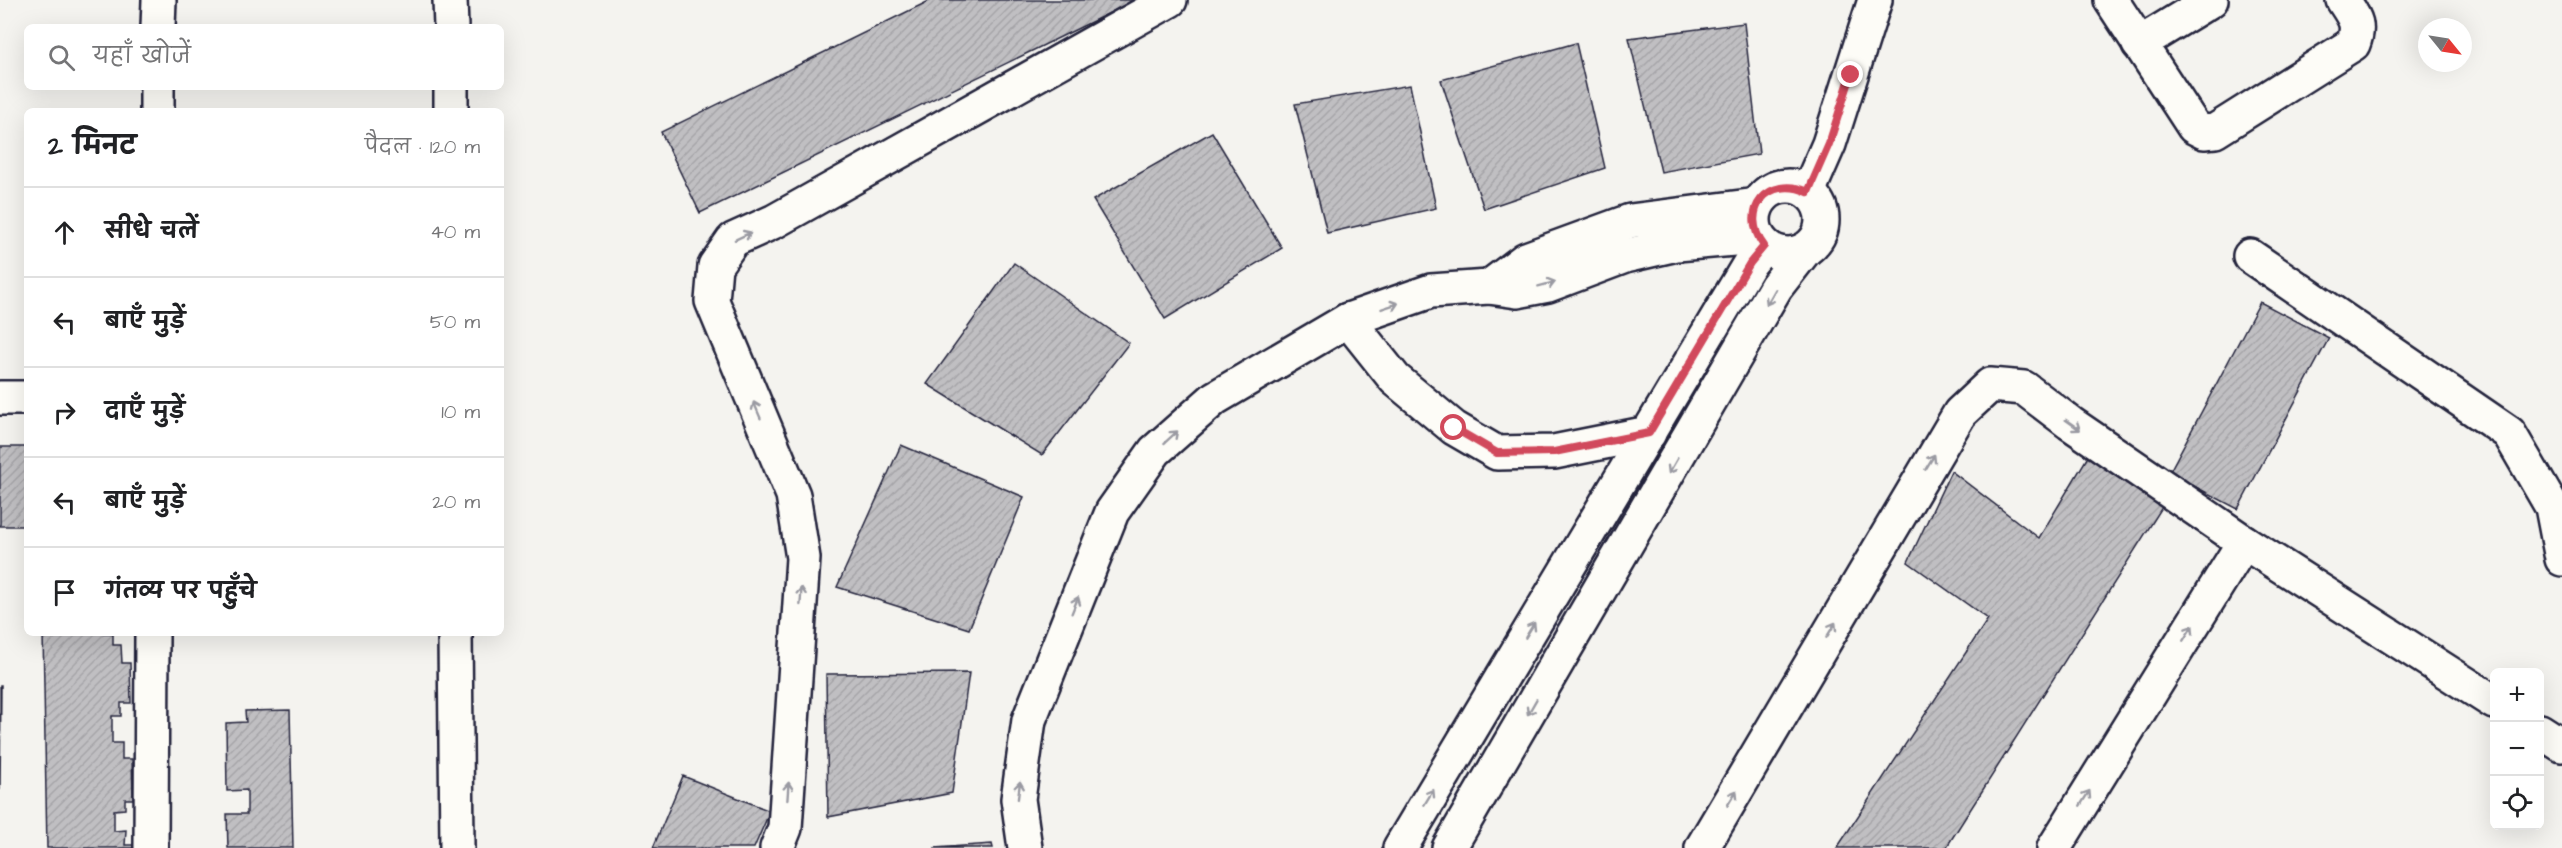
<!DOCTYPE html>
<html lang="hi">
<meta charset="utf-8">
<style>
body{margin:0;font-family:"Architects Daughter","Playpen Sans Deva",sans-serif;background:#f6f6f6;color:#202124}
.controls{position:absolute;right:18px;bottom:18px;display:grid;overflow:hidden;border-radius:9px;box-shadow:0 6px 24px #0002}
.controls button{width:54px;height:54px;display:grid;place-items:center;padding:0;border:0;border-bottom:2px solid #e0e0e0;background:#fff;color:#202124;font:30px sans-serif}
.compass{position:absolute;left:2418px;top:18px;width:54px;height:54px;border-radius:50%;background:#fff;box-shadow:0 6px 24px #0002;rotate:120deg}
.stop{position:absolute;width:18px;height:18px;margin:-14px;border:4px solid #d1495b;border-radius:50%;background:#fff}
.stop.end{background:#d1495b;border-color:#fff;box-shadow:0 2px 6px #0008}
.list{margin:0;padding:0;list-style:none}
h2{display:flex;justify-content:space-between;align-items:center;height:78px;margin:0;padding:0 24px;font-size:26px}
h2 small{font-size:20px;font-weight:400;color:#757577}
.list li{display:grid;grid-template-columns:39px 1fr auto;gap:18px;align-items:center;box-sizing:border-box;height:90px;padding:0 24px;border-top:2px solid #e0e0e0}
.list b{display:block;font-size:22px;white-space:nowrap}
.list em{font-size:20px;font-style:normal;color:#757577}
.icon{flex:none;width:33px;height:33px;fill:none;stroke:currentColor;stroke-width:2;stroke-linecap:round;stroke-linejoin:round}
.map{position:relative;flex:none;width:2562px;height:848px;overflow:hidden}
.search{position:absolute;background:#fff;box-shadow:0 6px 24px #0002;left:24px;top:24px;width:480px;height:66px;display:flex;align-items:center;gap:15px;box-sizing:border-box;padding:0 21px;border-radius:9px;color:#757577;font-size:22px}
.panel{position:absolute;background:#fff;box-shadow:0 6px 24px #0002;left:24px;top:108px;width:480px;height:528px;border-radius:9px}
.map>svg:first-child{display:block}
</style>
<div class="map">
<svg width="2562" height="848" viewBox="0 0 2562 848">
<defs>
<pattern id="building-hatch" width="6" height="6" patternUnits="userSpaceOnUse" patternTransform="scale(1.5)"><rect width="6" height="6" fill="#c0bfc2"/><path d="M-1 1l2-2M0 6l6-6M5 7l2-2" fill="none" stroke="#a5a4a8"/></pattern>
</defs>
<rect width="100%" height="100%" fill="#f4f3ef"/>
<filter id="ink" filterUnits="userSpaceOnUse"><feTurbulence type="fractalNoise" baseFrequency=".0167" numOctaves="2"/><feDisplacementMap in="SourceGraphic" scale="12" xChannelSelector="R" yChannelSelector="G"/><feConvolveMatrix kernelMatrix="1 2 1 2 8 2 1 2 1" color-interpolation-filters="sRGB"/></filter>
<g filter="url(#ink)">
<!-- building -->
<g fill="url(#building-hatch)" stroke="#22223b" stroke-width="1.5">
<polygon points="931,0 1136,0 700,213 661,132"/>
<polygon points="1744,23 1759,154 1661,172 1629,38"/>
<polygon points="1576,43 1605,168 1484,209 1441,80"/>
<polygon points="1410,85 1436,208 1327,233 1295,104"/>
<polygon points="1212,132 1282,248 1165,319 1093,200"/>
<polygon points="1014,263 1129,343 1042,455 927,384"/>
<polygon points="2260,302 2329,338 2238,509 2169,473"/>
<polygon points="901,445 1024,497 969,629 837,587"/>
<rect x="0" y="447" width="27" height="79"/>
<polygon points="2090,453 2166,501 1946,848 1837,848 1988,619 1908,562 1951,471 2039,538"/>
<polygon points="43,633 113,633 113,645 121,645 122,663 130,663 131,703 121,703 121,716 112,716 112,743 122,743 122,759 132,759 133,799 125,799 125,809 114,810 114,831 126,830 125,845 134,845 134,848 47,848"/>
<polygon points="969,673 952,793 828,817 826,674"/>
<polygon points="0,685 1,685 0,790"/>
<polygon points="290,710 293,848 228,848 227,814 247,814 247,790 227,791 226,723 246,722 245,711"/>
<polygon points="683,776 770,811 754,848 653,848"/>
<polygon points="992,844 993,848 934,848"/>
</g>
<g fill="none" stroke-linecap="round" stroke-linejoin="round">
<defs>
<g id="minor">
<polyline points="450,0 451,27"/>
<path d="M2111,0L2194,127L2204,132L2215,131L2353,44C2361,24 2354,17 2343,0"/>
<polyline points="158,27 159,0"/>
<polyline points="2139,44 2211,0"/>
<polyline points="451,87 451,111"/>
<polyline points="157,111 157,87"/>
<circle cx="1788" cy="220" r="34"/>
<polyline points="1808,192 1829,144 1875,0"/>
<polyline points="2250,256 2509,433 2552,507 2562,559"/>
<polyline points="1489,287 1517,291 1548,285 1625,256 1677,244 1757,237"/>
<polyline points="1348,320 1395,379 1454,428 1497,453 1554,452 1649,433"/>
<polyline points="0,398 27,398"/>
<polyline points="455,633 457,848"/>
<polyline points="2540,731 2562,745"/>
<polyline points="151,848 152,633"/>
<polyline points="777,848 785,828 803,558 793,495 712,301 715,266 733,240 775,221 1170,0"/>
<polyline points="1025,848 1018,799 1029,720 1112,512 1155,451 1215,398 1348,320 1431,291 1489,287 1526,259 1630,221 1757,205"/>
<polyline points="1400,848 1750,263 1764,246"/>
<polyline points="1449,848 1776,287 1805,250"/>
<polyline points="1702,848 1960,413 1990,385 2024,388 2070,423 2244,542 2494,702"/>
<polyline points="2054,848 2244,542"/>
</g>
</defs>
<!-- minor casing -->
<use href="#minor" stroke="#22223b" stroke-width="38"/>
<!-- minor -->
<use href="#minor" stroke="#fdfcf7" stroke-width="33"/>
</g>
<!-- one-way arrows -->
<defs><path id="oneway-shaft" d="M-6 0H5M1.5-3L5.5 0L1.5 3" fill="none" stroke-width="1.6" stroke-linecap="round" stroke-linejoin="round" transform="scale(1.5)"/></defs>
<g stroke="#9a9aa2">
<use href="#oneway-shaft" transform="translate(743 236) rotate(-25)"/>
<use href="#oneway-shaft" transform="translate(1547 284) rotate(-15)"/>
<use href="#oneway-shaft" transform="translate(1771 297) rotate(120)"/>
<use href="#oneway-shaft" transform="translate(1390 306) rotate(-19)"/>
<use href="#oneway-shaft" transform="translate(757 410) rotate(-113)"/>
<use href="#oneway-shaft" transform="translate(2073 425) rotate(35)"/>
<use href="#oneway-shaft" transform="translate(1171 437) rotate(-42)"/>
<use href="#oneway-shaft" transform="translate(1930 462) rotate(-59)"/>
<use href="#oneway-shaft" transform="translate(1673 466) rotate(120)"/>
<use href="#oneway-shaft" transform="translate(801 596) rotate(-86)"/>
<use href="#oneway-shaft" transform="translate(1075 605) rotate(-68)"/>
<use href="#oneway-shaft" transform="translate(1530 630) rotate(-59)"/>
<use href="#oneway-shaft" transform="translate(1831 630) rotate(-59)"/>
<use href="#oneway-shaft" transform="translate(2188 633) rotate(-58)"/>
<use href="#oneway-shaft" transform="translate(1532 707) rotate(120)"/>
<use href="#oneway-shaft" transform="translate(1019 790) rotate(-83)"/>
<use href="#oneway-shaft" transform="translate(788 791) rotate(-86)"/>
<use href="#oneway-shaft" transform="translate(1429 797) rotate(-59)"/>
<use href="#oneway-shaft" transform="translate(1732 798) rotate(-59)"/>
<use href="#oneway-shaft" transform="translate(2085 798) rotate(-58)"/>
</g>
</g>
<g fill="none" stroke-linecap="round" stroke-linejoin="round" filter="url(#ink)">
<!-- route -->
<path stroke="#d1495b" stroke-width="8" d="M1454,428L1497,453L1554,452L1649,433L1750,263L1764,246C1738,211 1768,174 1808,192L1829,144L1851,75"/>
</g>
</svg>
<div class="controls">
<button>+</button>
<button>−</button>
<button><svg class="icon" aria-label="locate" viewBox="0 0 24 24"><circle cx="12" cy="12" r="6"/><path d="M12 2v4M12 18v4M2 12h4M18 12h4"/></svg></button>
</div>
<svg class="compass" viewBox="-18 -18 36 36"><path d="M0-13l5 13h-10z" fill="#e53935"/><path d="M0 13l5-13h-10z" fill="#757577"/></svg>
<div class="stop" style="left:1454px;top:428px"></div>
<div class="stop end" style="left:1851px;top:75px"></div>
<div class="search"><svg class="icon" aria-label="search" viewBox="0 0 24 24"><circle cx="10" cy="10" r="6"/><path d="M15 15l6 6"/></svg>यहाँ खोजें</div>
<section class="panel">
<h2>2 मिनट<small>पैदल · 120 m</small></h2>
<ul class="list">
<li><svg class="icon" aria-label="ahead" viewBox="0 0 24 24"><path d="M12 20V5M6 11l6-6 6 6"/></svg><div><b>सीधे चलें</b></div><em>40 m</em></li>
<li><svg class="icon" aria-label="left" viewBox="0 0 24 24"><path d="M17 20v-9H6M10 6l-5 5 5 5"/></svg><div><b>बाएँ मुड़ें</b></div><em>50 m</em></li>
<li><svg class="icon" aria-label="right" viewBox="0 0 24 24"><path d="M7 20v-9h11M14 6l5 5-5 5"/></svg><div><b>दाएँ मुड़ें</b></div><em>10 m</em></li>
<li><svg class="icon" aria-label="left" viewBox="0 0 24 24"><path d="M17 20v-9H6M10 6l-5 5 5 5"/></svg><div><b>बाएँ मुड़ें</b></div><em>20 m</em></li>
<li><svg class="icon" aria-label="arrive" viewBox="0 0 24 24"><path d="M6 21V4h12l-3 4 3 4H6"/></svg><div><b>गंतव्य पर पहुँचे</b></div></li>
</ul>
</section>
</div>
